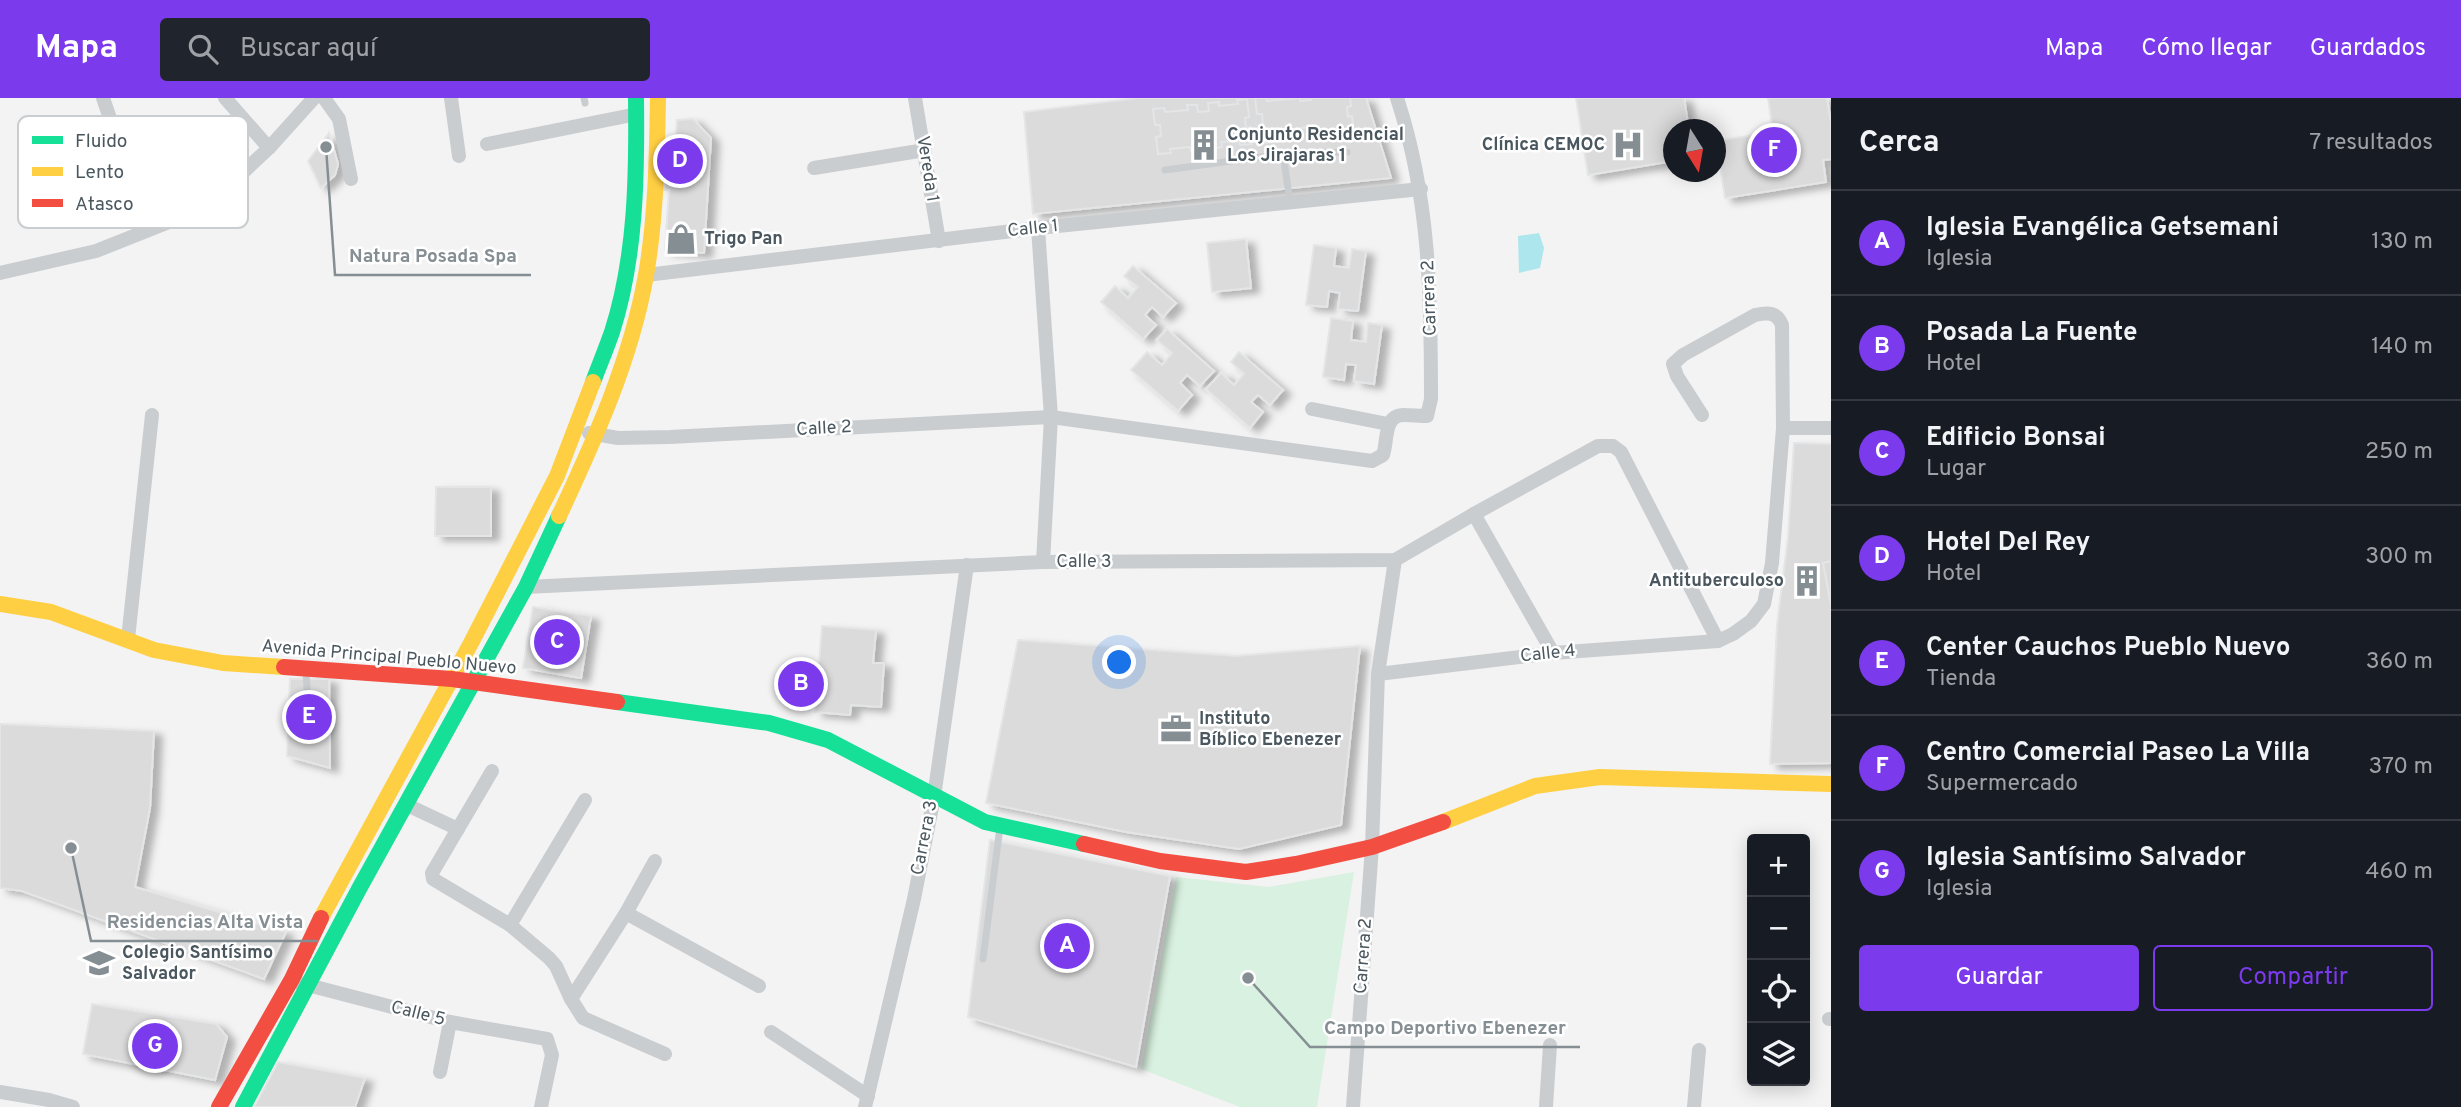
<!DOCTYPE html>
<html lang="es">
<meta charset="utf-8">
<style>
body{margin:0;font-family:Overpass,sans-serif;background:#20242c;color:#f1f3f6}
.controls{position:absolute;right:21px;bottom:21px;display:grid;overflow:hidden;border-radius:7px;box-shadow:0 4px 18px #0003}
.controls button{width:63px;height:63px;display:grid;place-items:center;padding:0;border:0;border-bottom:2px solid #363941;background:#171b24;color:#f1f3f6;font:35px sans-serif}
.compass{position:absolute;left:1663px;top:21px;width:63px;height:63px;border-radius:50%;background:#171b24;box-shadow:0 4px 18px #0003;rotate:169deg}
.you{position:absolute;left:1120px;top:565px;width:24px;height:24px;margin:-18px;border:5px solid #fff;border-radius:50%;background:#1a73e8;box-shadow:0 0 0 10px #1a73e833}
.badge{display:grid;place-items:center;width:46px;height:46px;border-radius:50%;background:#7c3aed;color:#fff;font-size:23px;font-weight:700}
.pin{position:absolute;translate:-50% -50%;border:4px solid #fff;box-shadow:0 2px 7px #0006}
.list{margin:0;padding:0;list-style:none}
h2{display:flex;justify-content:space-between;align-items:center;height:91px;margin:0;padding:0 28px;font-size:30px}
h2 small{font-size:23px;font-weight:400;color:#9ea1a6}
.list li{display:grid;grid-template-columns:46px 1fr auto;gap:21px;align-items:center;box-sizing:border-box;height:105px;padding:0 28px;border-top:2px solid #363941}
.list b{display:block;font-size:26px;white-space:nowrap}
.list p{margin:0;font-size:23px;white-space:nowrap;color:#9ea1a6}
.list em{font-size:23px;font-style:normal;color:#9ea1a6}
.actions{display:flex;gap:14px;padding:21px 28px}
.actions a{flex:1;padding:16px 0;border:2px solid #7c3aed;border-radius:7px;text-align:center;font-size:24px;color:#7c3aed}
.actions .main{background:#7c3aed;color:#fff}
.icon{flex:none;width:38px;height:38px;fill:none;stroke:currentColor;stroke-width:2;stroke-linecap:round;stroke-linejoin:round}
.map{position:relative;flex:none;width:1831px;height:1009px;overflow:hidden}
header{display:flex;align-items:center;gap:42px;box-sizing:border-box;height:98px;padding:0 35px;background:#7c3aed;color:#fff}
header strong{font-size:33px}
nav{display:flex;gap:38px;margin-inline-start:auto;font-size:24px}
.search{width:490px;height:63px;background:#20242c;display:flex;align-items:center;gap:18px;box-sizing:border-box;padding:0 24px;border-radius:7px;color:#9ea1a6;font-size:26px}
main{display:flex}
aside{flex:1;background:#171b24}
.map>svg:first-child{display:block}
</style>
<header>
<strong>Mapa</strong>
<div class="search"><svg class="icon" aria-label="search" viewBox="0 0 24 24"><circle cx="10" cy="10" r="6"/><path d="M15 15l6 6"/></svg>Buscar aquí</div>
<nav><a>Mapa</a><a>Cómo llegar</a><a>Guardados</a></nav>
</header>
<main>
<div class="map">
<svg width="1831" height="1009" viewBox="0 0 1831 1009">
<defs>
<filter id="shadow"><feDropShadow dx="8" dy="4.5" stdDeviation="3.5" flood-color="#0004"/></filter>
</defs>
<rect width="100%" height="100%" fill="#f3f3f3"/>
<!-- green -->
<polygon fill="#d9f1e0" points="1354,774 1317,1009 1240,1009 1141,971 1176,779 1269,789"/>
<!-- water -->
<polygon fill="#aee6ed" points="1539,135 1544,150 1540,170 1519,175 1518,138"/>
<!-- building -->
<g fill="#dbdbdc" stroke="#e4e5e6" stroke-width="2" filter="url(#shadow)">
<polygon points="1138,0 1366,0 1391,80 1033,116 1024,14"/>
<polygon points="1255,0 1266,0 1267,3 1300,0 1300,3 1311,2 1311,0 1350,0 1351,8 1347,9 1348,19 1352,18 1354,35 1342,36 1341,32 1323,33 1324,38 1312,40 1311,29 1301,30 1303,41 1292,42 1292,37 1272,40 1273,44 1260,45 1258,28 1263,27 1262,16 1257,16"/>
<polygon points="1576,0 1684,0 1689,32 1674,32 1674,63 1588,77"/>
<polygon points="1768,0 1827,0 1831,25 1831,61 1823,62 1826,84 1725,100 1716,43 1773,34"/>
<polygon points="1247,1 1249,19 1245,20 1246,30 1250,29 1252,46 1240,47 1239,43 1221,44 1222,49 1210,51 1209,40 1199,41 1200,52 1191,53 1190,49 1170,51 1171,55 1158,56 1156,39 1161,38 1160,27 1155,27 1153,11 1164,10 1165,14 1188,12 1187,7 1197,7 1198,14 1209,13 1208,5 1219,4 1219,8 1238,6 1237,2"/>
<polygon points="693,21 711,40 704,155 665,152 669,92 664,92 665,78 673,78 677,22"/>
<polygon points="329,35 338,66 335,77 321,90 308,63"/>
<polygon points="1246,141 1251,190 1212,194 1207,145"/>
<polygon points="1314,147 1336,150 1334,168 1349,170 1352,151 1366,153 1358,213 1338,211 1340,195 1329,193 1327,209 1306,207"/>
<polygon points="1133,168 1176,205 1163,219 1152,209 1145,217 1156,227 1143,241 1101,204 1115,188 1128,200 1138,189 1124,178"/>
<polygon points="1331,220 1353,223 1351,242 1366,244 1368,225 1382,227 1374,286 1354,283 1356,267 1346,266 1344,282 1323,279"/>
<polygon points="1167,231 1214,273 1200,288 1187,277 1180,285 1192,297 1178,313 1131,272 1147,254 1162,267 1172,255 1157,242"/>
<polygon points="1239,254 1283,292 1270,307 1258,297 1251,304 1263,314 1250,330 1206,291 1221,275 1234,287 1244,276 1231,264"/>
<polygon points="1794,345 1831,346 1831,665 1770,666 1777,527 1788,439"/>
<polygon points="436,389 491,389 491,438 435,438"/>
<polygon points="1831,463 1831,507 1823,465"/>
<polygon points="533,509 591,518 581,580 523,570"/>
<polygon points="822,528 876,532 873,565 884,565 881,609 851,607 850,617 815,614"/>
<polygon points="1018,542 1235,558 1360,548 1341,727 1239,751 1126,734 986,705"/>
<polygon points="290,581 329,581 330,670 287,658"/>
<polygon points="0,626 154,633 150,710 135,789 286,834 264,881 22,793 0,790"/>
<polygon points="990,742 1170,778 1136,969 968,919"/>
<polygon points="92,906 216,926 227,939 215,982 83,956"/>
<polygon points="278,964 365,980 355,1009 254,1009"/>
</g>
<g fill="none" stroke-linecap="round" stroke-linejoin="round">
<!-- lane -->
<g stroke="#cacdcf" stroke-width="7">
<polyline points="584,0 585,5"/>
<polyline points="1283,56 1347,54"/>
<polyline points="1165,72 1283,56 1290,104"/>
<polyline points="306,574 309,623"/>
<polyline points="983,861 1000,729"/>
</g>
<!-- street -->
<g stroke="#cacdcf" stroke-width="14">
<polyline points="103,0 115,35 140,85 169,124"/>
<polyline points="225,0 269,50"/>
<polyline points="324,0 339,21 351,81"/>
<polyline points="451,0 459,58"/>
<polyline points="915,0 939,143"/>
<polyline points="487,46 637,16"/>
<polyline points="814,70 925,52"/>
<polyline points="1038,130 1051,319 1043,464"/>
<polyline points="0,175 96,153 169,124 223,93 269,50 314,0"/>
<polyline points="646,177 1038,130 1421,91"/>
<polyline points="1312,311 1388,326"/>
<polyline points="1783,330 1831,330"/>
<path d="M589,335L618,340L670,339L1051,319L1372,363L1383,357C1388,343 1383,317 1404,317C1412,317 1419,318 1427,318L1431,301C1431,197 1430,100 1397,0"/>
<polyline points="1474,416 1553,555"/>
<polyline points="526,489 1043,464 1395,462 1474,416 1598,348 1613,348 1621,354 1718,543"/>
<polyline points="128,541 152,317"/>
<path d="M1378,576L1553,555L1718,543L1733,536L1751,523L1764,506L1772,465L1783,330L1782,227C1777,214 1768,214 1755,217L1683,257L1673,266L1677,278L1702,317"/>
<polyline points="492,673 432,775 433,781 510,827 549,860 556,868 571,901 583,920 665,956"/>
<polyline points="407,707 458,731"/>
<polyline points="626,815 759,888"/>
<polyline points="510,827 585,702"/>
<polyline points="300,885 450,924 547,941 552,957 541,1009"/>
<polyline points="571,901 626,815 655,763"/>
<polyline points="1829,921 1831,921"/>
<polyline points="771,934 868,998"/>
<polyline points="440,974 450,924"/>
<polyline points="0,994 49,1002 73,1009"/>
<polyline points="865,1009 914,801 934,699 967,467"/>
<polyline points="1353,1009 1372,749 1378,576 1395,462"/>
<polyline points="1546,1009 1550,947"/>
<polyline points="1694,1009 1699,952"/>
</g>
<!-- fast -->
<g stroke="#16e098" stroke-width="16">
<path d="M593,284C599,268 606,251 612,234C636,159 637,78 636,0"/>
<polyline points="617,604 769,625 828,642 985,724 1084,746"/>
<polyline points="243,1009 359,791 526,489 559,418"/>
</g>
<!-- slow -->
<g stroke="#ffcf43" stroke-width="16">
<path d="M559,418C595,341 631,262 646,177C656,119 657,59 658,0"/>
<polyline points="0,506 51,514 154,552 223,565 284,569"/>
<polyline points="1443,724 1535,688 1600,679 1831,686"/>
<polyline points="321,820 471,545 557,378 593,284"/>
</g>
<!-- jam -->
<g stroke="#f24e42" stroke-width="16">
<polyline points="284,569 452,581 617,604"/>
<polyline points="1084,746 1160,763 1246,774 1296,766 1372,749 1443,724"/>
<polyline points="219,1009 292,881 321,820"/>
</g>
</g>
<!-- icons -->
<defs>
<symbol id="building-bare" viewBox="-9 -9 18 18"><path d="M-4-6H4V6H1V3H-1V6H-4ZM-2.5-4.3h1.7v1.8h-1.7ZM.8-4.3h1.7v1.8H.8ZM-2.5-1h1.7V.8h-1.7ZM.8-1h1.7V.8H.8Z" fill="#858e93" stroke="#fff" stroke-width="2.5" paint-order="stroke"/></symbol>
<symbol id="hospital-bare" viewBox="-9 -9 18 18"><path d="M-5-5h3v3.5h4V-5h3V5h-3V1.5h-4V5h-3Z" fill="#858e93" stroke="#fff" stroke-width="2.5" paint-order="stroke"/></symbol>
<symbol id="shop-bare" viewBox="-9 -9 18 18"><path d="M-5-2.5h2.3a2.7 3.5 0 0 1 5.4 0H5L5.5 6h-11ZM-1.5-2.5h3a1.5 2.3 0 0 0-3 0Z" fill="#858e93" stroke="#fff" stroke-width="2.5" paint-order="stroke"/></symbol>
<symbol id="office-bare" viewBox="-9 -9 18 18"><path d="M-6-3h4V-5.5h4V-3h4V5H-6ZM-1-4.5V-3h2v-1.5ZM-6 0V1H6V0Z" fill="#858e93" stroke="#fff" stroke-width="2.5" paint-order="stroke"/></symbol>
<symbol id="school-bare" viewBox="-9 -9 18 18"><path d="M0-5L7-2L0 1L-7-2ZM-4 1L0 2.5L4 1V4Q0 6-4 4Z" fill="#858e93" stroke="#fff" stroke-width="2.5" paint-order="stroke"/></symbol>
</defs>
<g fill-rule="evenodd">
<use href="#building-bare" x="1182" y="25" width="44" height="44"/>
<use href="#hospital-bare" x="1606" y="25" width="44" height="44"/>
<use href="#shop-bare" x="659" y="119" width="44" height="44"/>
<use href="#building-bare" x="1785" y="461" width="44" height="44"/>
<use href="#office-bare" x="1154" y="609" width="44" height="44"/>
<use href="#school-bare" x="77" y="843" width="44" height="44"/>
</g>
<g text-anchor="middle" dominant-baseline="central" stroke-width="5" stroke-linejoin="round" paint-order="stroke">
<!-- poi labels -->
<g font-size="18" font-weight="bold" fill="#4a575f" stroke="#fff" text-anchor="start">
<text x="1227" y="37">Conjunto Residencial<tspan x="1227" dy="21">Los Jirajaras 1</tspan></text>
<text x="1605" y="47" text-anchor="end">Clínica CEMOC</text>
<text x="704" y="141">Trigo Pan</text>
<text x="1784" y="483" text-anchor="end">Antituberculoso</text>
<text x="1199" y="621">Instituto<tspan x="1199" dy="21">Bíblico Ebenezer</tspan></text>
<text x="122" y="855">Colegio Santísimo<tspan x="122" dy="21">Salvador</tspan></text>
</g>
<!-- street labels -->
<g font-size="18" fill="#4a575f" stroke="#fff">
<text transform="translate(927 71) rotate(81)">Vereda 1</text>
<text transform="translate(1033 131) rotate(-6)">Calle 1</text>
<text transform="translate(1430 200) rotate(-92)">Carrera 2</text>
<text transform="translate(824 331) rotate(-3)">Calle 2</text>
<text x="1084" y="464">Calle 3</text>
<text transform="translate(1548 556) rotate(-6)">Calle 4</text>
<text transform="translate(389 560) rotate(5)">Avenida Principal Pueblo Nuevo</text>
<text transform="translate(925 740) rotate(-79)">Carrera 3</text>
<text transform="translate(1364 858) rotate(-86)">Carrera 2</text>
<text transform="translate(418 916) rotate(14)">Calle 5</text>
</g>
</g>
<!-- legend -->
<rect x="18" y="18" width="230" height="112" rx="10" fill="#fff" stroke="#c9cdcf" stroke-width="2"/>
<rect x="32" y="38" width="31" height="8" fill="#16e098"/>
<rect x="32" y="69" width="31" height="9" fill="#ffcf43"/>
<rect x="32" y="101" width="31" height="8" fill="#f24e42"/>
<g font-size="19" fill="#4a575f">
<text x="75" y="49">Fluido</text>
<text x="75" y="80">Lento</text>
<text x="75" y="112">Atasco</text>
</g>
<!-- callouts -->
<path fill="none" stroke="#858e93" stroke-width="2.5" d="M326 49L335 177H531M71 750L91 843H318M1248 880L1310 949H1580"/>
<g fill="#858e93" stroke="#fff" stroke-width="2.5">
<circle cx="326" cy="49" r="7"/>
<circle cx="71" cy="750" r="7"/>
<circle cx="1248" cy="880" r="7"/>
</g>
<g font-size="19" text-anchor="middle" font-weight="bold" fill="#858e93" stroke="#fff" stroke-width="5" stroke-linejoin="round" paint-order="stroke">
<text x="433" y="164">Natura Posada Spa</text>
<text x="205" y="830">Residencias Alta Vista</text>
<text x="1445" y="936">Campo Deportivo Ebenezer</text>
</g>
</svg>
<div class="controls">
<button>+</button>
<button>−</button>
<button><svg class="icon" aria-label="locate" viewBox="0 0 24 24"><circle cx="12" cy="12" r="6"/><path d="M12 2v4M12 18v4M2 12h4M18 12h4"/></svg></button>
<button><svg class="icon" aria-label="layers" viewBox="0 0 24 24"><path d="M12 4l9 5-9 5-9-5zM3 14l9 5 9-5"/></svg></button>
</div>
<svg class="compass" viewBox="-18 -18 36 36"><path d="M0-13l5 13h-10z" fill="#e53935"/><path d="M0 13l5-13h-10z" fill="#9ea1a6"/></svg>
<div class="you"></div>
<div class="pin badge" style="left:1067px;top:848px">A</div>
<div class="pin badge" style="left:801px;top:586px">B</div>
<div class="pin badge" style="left:557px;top:544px">C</div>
<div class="pin badge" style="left:680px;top:63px">D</div>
<div class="pin badge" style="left:309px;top:619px">E</div>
<div class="pin badge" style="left:1774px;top:52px">F</div>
<div class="pin badge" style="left:155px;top:948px">G</div>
</div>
<aside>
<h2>Cerca<small>7 resultados</small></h2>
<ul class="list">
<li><span class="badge">A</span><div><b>Iglesia Evangélica Getsemani</b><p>Iglesia</p></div><em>130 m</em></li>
<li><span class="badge">B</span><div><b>Posada La Fuente</b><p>Hotel</p></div><em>140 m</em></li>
<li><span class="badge">C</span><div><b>Edificio Bonsai</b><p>Lugar</p></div><em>250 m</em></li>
<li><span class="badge">D</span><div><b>Hotel Del Rey</b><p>Hotel</p></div><em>300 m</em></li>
<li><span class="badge">E</span><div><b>Center Cauchos Pueblo Nuevo</b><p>Tienda</p></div><em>360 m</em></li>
<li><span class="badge">F</span><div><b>Centro Comercial Paseo La Villa</b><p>Supermercado</p></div><em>370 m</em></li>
<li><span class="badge">G</span><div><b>Iglesia Santísimo Salvador</b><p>Iglesia</p></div><em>460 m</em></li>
</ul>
<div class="actions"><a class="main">Guardar</a><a>Compartir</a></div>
</aside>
</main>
